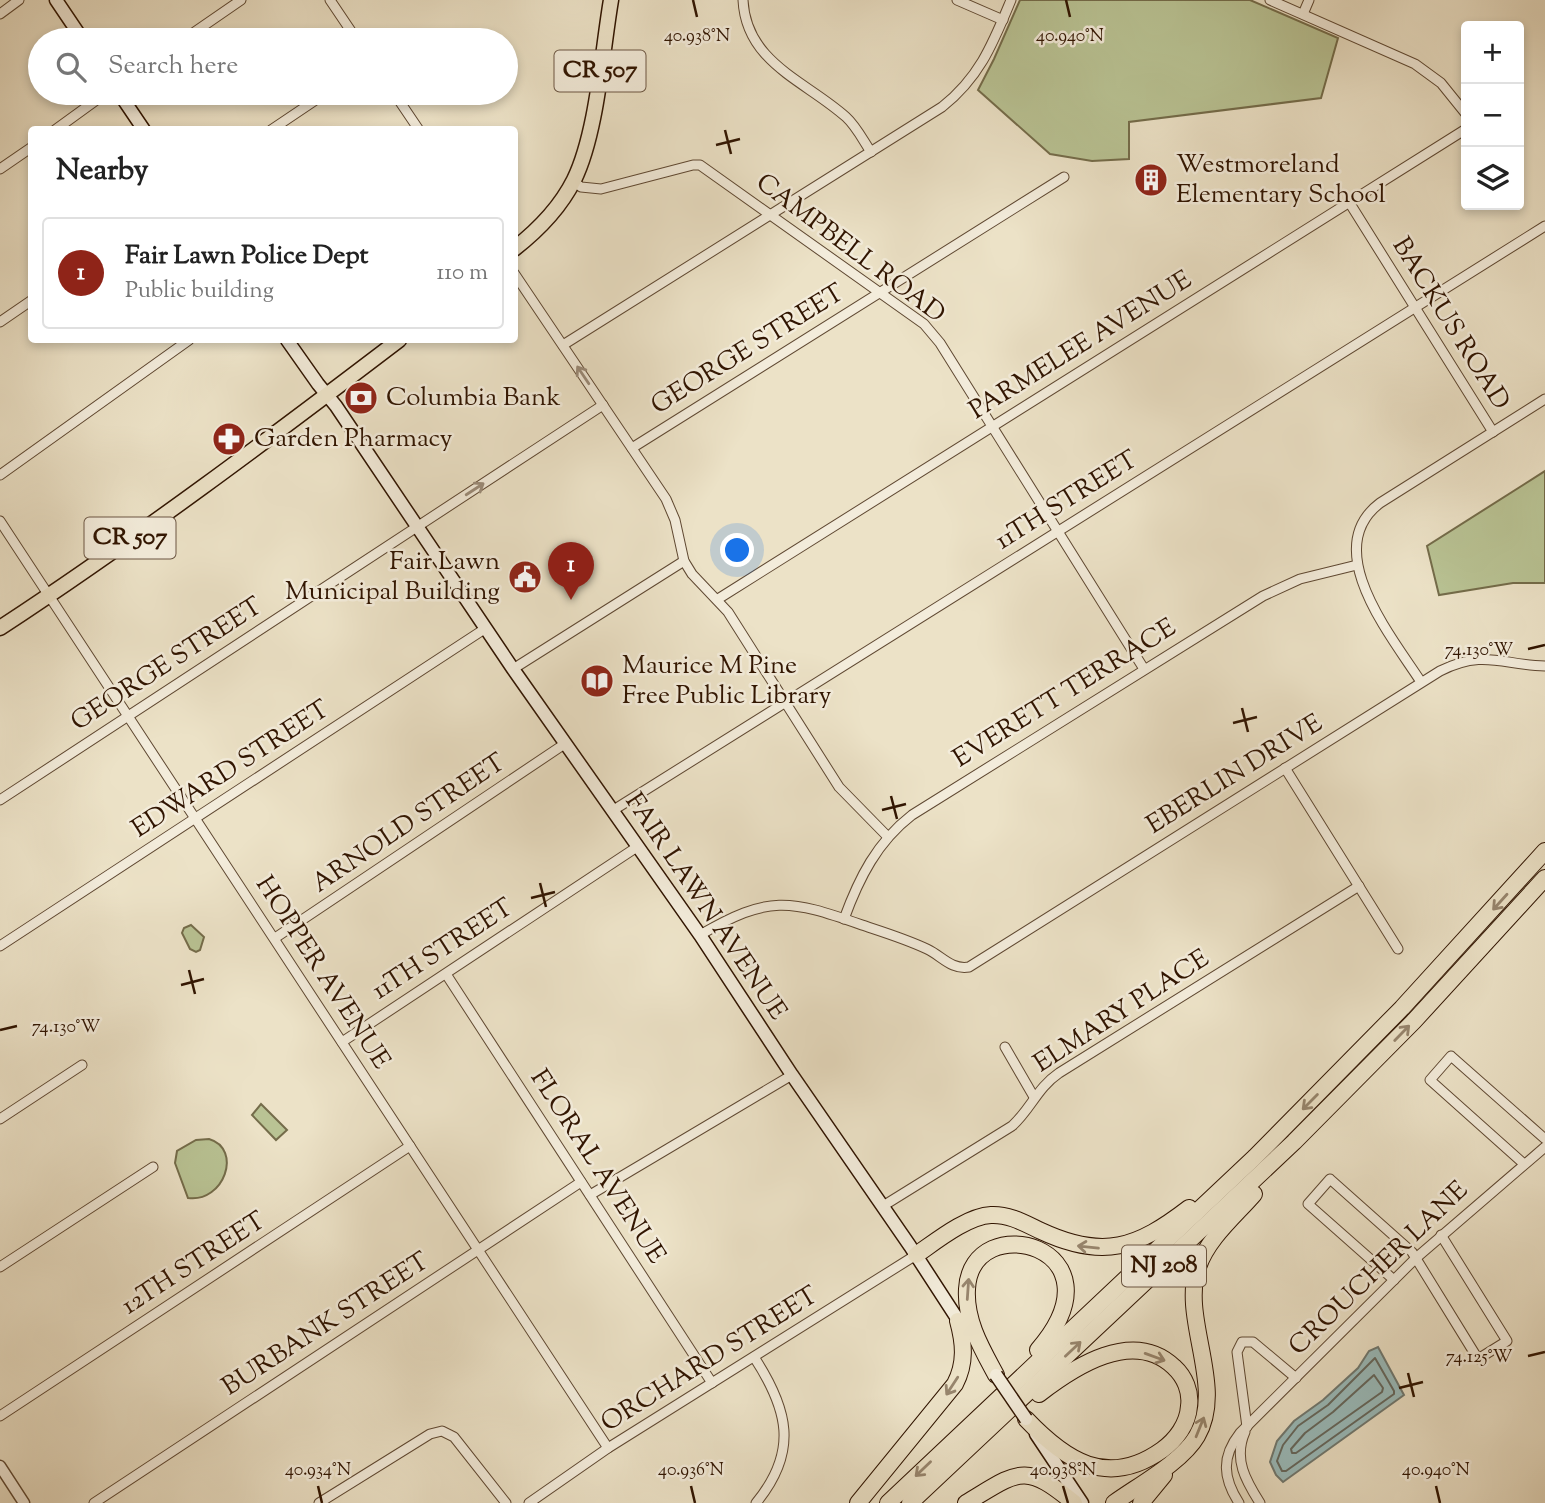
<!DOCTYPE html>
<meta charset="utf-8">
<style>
body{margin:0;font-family:"Sorts Mill Goudy",serif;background:#f2f2f2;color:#222}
.controls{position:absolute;right:21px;top:21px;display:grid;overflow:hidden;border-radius:7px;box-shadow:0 4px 10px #0003}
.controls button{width:63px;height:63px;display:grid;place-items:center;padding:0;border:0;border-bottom:2px solid #e0e0e0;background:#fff;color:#222;font:35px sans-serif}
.you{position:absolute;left:738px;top:551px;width:24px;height:24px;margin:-18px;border:5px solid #fff;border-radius:50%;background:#1a73e8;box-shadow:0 0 0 10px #1a73e833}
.badge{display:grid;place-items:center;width:46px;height:46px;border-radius:50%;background:#8f2418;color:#fff;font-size:23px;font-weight:700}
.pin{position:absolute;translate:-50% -58px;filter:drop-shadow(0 2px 4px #0008)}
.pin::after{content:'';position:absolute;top:37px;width:24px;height:21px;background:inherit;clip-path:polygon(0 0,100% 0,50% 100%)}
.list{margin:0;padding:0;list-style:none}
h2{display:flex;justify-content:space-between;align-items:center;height:91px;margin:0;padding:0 28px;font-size:30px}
h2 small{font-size:23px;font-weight:400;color:#767676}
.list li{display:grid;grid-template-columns:46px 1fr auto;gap:21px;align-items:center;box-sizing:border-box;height:112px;margin:0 14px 14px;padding:0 14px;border:2px solid #e0e0e0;border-radius:7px}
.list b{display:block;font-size:26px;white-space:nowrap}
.list p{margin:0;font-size:23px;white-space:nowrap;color:#767676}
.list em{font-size:23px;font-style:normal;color:#767676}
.icon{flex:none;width:38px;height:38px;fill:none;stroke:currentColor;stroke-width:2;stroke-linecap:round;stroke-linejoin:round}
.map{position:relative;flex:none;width:1545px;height:1503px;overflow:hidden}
.search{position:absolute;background:#fff;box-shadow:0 4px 10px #0003;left:28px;top:28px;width:490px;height:77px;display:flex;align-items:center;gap:18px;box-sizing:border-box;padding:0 24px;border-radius:38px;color:#767676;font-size:26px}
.panel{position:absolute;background:#fff;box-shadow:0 4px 10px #0003;left:28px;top:126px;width:490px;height:217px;border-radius:7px}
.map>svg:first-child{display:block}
</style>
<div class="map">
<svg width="1545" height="1503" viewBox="0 0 1545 1503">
<rect width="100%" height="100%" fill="#ece2c7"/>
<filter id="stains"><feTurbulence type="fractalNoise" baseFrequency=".00286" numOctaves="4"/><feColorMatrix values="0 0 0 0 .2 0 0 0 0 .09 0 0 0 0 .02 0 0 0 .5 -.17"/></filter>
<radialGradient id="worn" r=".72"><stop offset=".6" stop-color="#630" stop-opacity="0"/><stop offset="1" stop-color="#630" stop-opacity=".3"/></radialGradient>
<!-- green -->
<g fill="#b9c394" stroke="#746c4a" stroke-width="2">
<polygon points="1020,0 1250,0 1338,38 1321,98 1129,122 1129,159 1092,161 1050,154 978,90 994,59"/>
<polygon points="1545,471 1545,583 1513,583 1439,595 1427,546"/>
<polygon points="191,925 204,937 200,950 196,952 190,949 182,933 184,928"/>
<polygon points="261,1104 287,1130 276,1140 252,1115"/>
<path d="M209,1139C243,1149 224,1203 188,1198L175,1163L177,1151L196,1140Z"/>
</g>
<!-- water -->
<polygon fill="#9abcbc" stroke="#707971" stroke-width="2" points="1378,1347 1404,1395 1283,1482 1276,1475 1270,1462 1277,1441 1294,1421 1323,1400 1358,1368 1369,1351"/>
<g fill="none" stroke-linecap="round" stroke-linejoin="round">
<!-- shore -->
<g stroke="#65685e" stroke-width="2">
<polygon points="1375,1358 1394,1391 1394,1394 1286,1471 1282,1471 1277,1461 1283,1445 1298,1426 1328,1405"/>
<polygon points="1374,1375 1383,1388 1382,1392 1296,1453 1292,1453 1291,1449 1305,1433 1333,1412"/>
</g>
<defs>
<g id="minor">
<polyline points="330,0 357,40"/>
<path d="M743,0C746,63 806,81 846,117C856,126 863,140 871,152"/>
<polyline points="957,0 1003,20"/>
<polyline points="1270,0 1415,64 1441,83 1466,114"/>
<polyline points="0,14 19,0"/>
<polyline points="1303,14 1309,0"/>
<polyline points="183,40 241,0"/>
<polyline points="394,93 419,130"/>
<polyline points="55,130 106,93"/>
<polyline points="271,130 326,93"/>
<polyline points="0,169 32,147"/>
<polyline points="573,181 581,187 601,189 693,165 700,165 924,324 940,343 1144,669"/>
<polyline points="1349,202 1493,432"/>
<polyline points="514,273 666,499 675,520 684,561 692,574 728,612 839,787 888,837"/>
<polyline points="0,322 32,300"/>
<path d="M563,345L942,107C980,77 993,43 1011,0"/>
<polyline points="632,448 1064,177"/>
<polyline points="0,475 189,340"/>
<polyline points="0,521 608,1448"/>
<polyline points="718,599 1466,129"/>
<polyline points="513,669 684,561"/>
<path d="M1421,682C1392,637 1319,549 1380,503L1545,399"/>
<polyline points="1285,768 1398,949"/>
<polyline points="0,800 603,405"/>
<polyline points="612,811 1545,226"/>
<path d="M844,919C859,878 877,842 912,815L1263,596L1300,579L1357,565"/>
<path d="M700,935C769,895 788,899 862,925C883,932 906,939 927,949C942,956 951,970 969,967L1440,671C1484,649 1502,665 1545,666"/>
<polyline points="275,938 566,743"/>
<polyline points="0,946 486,628"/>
<polyline points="446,974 712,1383"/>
<polyline points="342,1042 637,847"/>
<polyline points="1005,1047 1034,1097"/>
<polyline points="0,1119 82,1065"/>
<polyline points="1524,1164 1430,1080 1451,1056 1545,1139"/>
<polyline points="590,1195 792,1075"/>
<path d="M883,1206L1012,1126C1031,1109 1037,1088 1059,1073L1359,886"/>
<polyline points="0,1267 153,1167"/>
<polyline points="1394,1280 1308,1204 1330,1179 1412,1252 1478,1359 1507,1341 1441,1235"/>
<path d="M754,1357C788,1409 799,1451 756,1503"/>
<polyline points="0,1416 410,1146"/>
<polyline points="1247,1427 1237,1352 1242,1342 1253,1342 1296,1378"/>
<path d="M1245,1432C1233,1459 1246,1481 1260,1503"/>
<polyline points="94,1503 581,1182"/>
<polyline points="319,1503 430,1434 442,1431 454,1437 506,1503"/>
<polyline points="529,1503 608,1448 916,1255"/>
<path d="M1239,1503C1223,1478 1221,1457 1240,1433L1416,1258L1545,1147"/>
</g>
<polyline id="tertiary" points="0,1466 24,1503"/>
<g id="secondary">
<polyline points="56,0 83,40"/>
<polyline points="119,93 144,130"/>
<polyline points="287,340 318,384 336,406 513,669 700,935 792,1075 910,1246 962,1326"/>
<polyline points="1036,1434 1082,1503"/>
</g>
<g id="primary">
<path d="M514,249C537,231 561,206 574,180C597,133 602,53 611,0"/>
<path d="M0,628C137,538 269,439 399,340"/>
</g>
<g id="trunk">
<path d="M916,1255C935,1242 967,1216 991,1215C1009,1214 1026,1224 1041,1231C1103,1260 1137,1248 1189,1208"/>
<path d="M996,1375C982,1349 965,1321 967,1289C971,1206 1128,1246 1038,1350"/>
<path d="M1026,1419C1065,1460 1107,1489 1162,1450C1176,1440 1188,1424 1189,1406C1191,1392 1185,1377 1174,1367C1133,1328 1074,1367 1039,1394"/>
<path d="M858,1503L955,1384C966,1363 964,1343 958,1321"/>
<polyline points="888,1503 1255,1157 1402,1008 1545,851"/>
<polyline points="910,1503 1294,1142 1414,1021 1545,878"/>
<path d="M966,1503C1018,1472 1024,1461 1074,1503"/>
<path d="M1114,1503C1139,1485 1182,1462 1197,1436C1226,1386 1180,1319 1198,1267C1208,1238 1235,1216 1254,1194"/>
<polyline points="1141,1503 1164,1475"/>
</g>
</defs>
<!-- minor casing -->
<use href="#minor" stroke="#5f4832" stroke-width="11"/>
<!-- tertiary casing -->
<use href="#tertiary" stroke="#5f4832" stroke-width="13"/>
<!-- secondary casing -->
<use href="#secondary" stroke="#301400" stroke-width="15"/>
<!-- primary casing -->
<use href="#primary" stroke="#301400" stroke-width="17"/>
<!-- trunk casing -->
<use href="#trunk" stroke="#301400" stroke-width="18"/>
<!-- minor -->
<use href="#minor" stroke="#f3ecdb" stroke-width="9"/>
<!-- tertiary -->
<use href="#tertiary" stroke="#f3ecdb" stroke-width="10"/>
<!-- secondary -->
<use href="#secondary" stroke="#f3ecdb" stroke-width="12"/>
<!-- primary -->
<use href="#primary" stroke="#ece2c7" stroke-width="14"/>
<!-- trunk -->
<use href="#trunk" stroke="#ece2c7" stroke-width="16"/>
<defs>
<polyline id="secondary-bridge" points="996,1375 1026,1419"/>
</defs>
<!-- secondary-bridge casing -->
<use href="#secondary-bridge" stroke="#301400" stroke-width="15" stroke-linecap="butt"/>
<!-- secondary-bridge -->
<use href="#secondary-bridge" stroke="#f3ecdb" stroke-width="12"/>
</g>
<!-- one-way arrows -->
<defs><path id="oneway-shaft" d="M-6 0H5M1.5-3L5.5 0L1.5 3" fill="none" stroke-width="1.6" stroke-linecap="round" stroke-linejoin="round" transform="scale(1.75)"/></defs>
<g stroke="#9b8b78">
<use href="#oneway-shaft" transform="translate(583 375) rotate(-124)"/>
<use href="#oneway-shaft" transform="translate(475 489) rotate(-33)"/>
</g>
<g stroke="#97856d">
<use href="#oneway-shaft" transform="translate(1500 902) rotate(132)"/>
<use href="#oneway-shaft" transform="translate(1402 1033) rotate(-46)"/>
<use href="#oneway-shaft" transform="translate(1310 1102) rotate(135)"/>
<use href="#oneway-shaft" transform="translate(1088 1247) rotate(-174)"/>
<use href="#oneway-shaft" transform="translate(968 1289) rotate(-86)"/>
<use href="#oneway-shaft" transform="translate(1073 1349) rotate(-43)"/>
<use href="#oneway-shaft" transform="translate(1155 1357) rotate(20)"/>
<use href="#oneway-shaft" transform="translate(952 1386) rotate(123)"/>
<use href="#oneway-shaft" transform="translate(1200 1427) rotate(-68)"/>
<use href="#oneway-shaft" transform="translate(923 1469) rotate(136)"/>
</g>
<!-- ticks -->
<path fill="none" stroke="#301400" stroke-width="2.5" d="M693,0L697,17M1066,0L1070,17M725,130L731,154M716,145L740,139M1528,649L1545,645M1242,708L1248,732M1233,723L1257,717M891,796L897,819M882,810L906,804M540,883L546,907M531,898L555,892M189,970L195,994M181,985L204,979M0,1030L17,1026M1528,1356L1545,1352M1408,1373L1414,1397M1399,1388L1423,1382M318,1486L322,1503M691,1486L695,1503M1063,1486L1068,1503M1436,1486L1440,1503"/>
<!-- icons -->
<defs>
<symbol id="building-disc" viewBox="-11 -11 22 22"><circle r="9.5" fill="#8f2418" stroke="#f3ecdb"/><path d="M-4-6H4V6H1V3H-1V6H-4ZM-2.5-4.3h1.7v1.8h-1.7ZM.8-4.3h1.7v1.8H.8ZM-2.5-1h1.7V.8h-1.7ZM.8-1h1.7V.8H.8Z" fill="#fff"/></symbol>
<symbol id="bank-disc" viewBox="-11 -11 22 22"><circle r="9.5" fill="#8f2418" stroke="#f3ecdb"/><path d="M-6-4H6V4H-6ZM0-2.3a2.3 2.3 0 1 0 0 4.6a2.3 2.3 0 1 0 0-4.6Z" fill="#fff"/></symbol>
<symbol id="pharmacy-disc" viewBox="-11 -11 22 22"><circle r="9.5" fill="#8f2418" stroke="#f3ecdb"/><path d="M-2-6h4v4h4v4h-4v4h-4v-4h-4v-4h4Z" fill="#fff"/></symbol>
<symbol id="civic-disc" viewBox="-11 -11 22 22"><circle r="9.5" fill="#8f2418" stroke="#f3ecdb"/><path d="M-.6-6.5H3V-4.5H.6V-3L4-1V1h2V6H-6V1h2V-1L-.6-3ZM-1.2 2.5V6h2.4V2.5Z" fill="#fff"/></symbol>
<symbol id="library-disc" viewBox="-11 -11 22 22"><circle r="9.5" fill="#8f2418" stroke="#f3ecdb"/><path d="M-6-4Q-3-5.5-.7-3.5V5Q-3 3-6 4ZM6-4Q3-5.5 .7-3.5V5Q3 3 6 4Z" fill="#fff"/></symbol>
</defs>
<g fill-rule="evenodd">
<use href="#building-disc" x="1132" y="161" width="38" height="38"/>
<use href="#bank-disc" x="342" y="379" width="38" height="38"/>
<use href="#pharmacy-disc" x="210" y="420" width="38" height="38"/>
<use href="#civic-disc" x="506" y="558" width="38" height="38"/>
<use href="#library-disc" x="578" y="662" width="38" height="38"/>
</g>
<g text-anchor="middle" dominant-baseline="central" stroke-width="5" stroke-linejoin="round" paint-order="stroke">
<!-- shield labels -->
<g fill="#f3ecdb" stroke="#6a5542" stroke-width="2">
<rect x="554.5" y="50.5" width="91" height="41" rx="5"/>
<rect x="84.5" y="517.5" width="91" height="41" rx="5"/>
<rect x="1122" y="1245.5" width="84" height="41" rx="5"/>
</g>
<g font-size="24" font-weight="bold" fill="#301400">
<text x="600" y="71">CR 507</text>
<text x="130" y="538">CR 507</text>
<text x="1164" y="1266">NJ 208</text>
</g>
<!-- poi labels -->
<g font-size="26" fill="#301400" stroke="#f3ecdb" text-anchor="start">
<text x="1176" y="165">Westmoreland<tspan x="1176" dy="30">Elementary School</tspan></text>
<text x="386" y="398">Columbia Bank</text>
<text x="254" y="439">Garden Pharmacy</text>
<text x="500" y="562" text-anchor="end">Fair Lawn<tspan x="500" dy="30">Municipal Building</tspan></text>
<text x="622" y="666">Maurice M Pine<tspan x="622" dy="30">Free Public Library</tspan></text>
</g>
<!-- street labels -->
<g font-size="26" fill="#301400" stroke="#f3ecdb">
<text transform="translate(850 249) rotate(37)">CAMPBELL ROAD</text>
<text transform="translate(1450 324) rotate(58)">BACKUS ROAD</text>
<text transform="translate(1081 346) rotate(-32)">PARMELEE AVENUE</text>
<text transform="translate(748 350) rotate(-32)">GEORGE STREET</text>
<text transform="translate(1067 501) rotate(-32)">11TH STREET</text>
<text transform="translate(167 665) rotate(-33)">GEORGE STREET</text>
<text transform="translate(1065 694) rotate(-32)">EVERETT TERRACE</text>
<text transform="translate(231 770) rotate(-33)">EDWARD STREET</text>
<text transform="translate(1235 775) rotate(-32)">EBERLIN DRIVE</text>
<text transform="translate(409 824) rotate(-34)">ARNOLD STREET</text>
<text transform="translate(705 907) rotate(56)">FAIR LAWN AVENUE</text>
<text transform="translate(443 950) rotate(-33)">11TH STREET</text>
<text transform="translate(322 973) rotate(57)">HOPPER AVENUE</text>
<text transform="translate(1122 1012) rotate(-33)">ELMARY PLACE</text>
<text transform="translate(597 1167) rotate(57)">FLORAL AVENUE</text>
<text transform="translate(194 1264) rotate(-33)">12TH STREET</text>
<text transform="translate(1379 1269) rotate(-44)">CROUCHER LANE</text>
<text transform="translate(326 1325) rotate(-33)">BURBANK STREET</text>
<text transform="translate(710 1360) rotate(-32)">ORCHARD STREET</text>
</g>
</g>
<g font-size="18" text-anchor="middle" fill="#301400" stroke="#f3ecdb" stroke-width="5" stroke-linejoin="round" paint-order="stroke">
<text x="697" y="41">40.938°N</text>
<text x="1070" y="41">40.940°N</text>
<text x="1479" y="655">74.130°W</text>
<text x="66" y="1032">74.130°W</text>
<text x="1479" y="1362">74.125°W</text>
<text x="318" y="1475">40.934°N</text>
<text x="691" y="1475">40.936°N</text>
<text x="1063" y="1475">40.938°N</text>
<text x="1436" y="1475">40.940°N</text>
</g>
<rect width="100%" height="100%" filter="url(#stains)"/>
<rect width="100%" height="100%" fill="url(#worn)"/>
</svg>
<div class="controls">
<button>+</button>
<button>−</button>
<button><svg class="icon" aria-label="layers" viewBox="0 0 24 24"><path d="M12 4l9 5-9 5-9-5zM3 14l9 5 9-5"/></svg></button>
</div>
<div class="you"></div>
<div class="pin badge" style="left:571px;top:600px">1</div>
<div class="search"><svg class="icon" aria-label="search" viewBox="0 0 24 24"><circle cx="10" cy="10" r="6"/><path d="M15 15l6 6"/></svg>Search here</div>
<section class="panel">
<h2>Nearby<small></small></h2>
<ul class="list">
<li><span class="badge">1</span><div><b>Fair Lawn Police Dept</b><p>Public building</p></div><em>110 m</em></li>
</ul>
</section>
</div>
